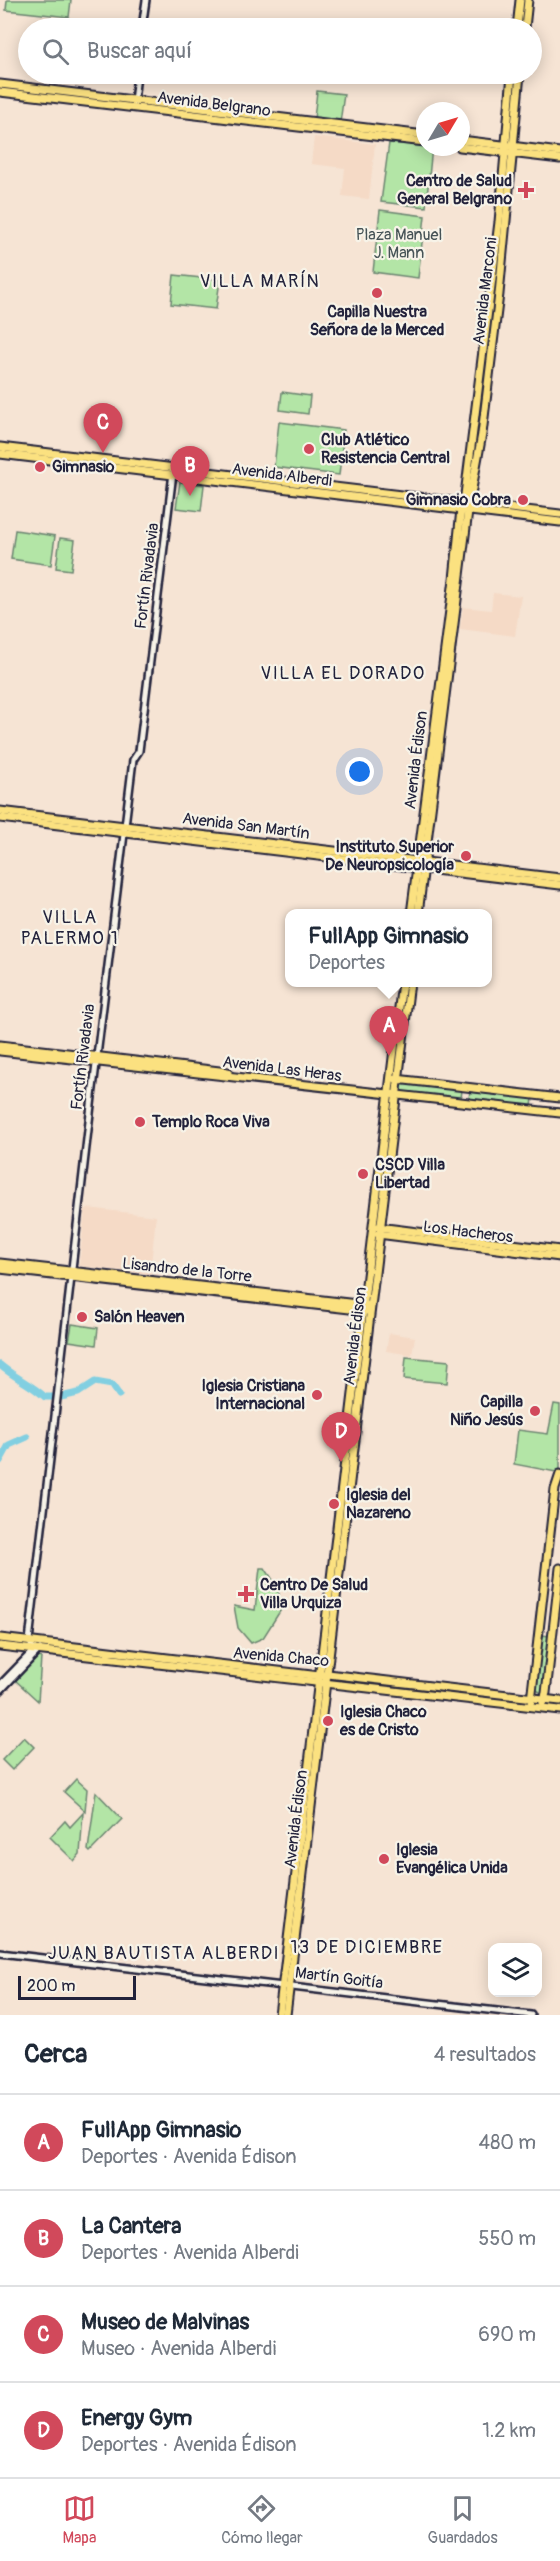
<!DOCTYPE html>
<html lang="es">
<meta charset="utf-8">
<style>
body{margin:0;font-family:Pangolin,sans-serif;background:#f6f6f7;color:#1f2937}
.controls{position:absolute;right:18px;bottom:18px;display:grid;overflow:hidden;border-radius:12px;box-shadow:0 3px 15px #0003}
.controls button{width:54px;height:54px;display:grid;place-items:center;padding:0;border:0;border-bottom:2px solid #e0e1e3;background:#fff;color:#1f2937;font:30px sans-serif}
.compass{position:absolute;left:416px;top:102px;width:54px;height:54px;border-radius:50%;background:#fff;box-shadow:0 3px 15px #0003;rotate:52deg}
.scale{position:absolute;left:18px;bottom:15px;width:118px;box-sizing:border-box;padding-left:6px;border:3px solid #22223b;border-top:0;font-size:16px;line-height:21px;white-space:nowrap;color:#22223b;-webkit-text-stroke:4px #f7f3e8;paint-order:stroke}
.you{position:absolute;left:360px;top:772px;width:21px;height:21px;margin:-15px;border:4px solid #fff;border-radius:50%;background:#1a73e8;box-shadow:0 0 0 9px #1a73e833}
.badge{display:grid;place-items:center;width:39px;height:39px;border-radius:50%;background:#d1495b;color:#fff;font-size:20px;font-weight:700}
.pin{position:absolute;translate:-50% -50px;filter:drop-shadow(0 2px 3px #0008)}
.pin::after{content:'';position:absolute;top:32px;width:21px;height:18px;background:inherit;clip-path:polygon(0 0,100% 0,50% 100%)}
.popup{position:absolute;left:285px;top:909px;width:207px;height:78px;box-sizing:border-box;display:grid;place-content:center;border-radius:12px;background:#fff;filter:drop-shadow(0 2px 4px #0005);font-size:20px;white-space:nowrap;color:#747a83}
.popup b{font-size:22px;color:#1f2937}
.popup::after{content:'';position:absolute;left:50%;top:100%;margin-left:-12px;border:12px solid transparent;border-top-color:#fff}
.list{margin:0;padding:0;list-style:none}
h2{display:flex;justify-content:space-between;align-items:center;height:78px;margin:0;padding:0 24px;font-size:26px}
h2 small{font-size:20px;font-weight:400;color:#747a83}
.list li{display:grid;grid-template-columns:39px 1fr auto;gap:18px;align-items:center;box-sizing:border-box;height:96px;padding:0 24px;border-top:2px solid #e0e1e3}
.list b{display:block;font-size:22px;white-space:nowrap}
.list p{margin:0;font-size:20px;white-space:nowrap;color:#747a83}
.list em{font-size:20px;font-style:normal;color:#747a83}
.icon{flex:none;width:33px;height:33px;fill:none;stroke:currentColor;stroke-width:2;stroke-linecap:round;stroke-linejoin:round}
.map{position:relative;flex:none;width:560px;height:2015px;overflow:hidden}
.search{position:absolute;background:#fff;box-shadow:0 3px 15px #0003;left:18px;right:18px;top:18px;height:66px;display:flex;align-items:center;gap:15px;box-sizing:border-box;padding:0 21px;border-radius:33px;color:#747a83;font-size:22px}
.sheet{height:462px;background:#fff}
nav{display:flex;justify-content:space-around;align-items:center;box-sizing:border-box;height:84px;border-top:2px solid #e0e1e3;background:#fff;font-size:16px;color:#747a83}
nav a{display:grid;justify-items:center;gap:3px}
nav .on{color:#d1495b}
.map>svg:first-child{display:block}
</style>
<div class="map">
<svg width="560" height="2015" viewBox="0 0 560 2015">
<rect width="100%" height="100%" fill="#f6e4d4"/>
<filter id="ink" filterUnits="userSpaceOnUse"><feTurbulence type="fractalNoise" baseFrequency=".0167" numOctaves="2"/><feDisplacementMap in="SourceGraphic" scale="12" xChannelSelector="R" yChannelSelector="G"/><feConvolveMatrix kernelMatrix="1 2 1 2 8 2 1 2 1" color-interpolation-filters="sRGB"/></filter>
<g filter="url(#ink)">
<!-- built -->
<g fill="#f5dac6">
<polygon points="314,137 375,144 369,199 342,196 345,168 311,164"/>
<polygon points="493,593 521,596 515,636 460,629 463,607 491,610"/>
<polygon points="88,1208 156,1216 150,1274 79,1266 85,1210"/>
<polygon points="389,1333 415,1337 412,1355 386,1351"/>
</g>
<!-- green -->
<g fill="#b3e5a6" stroke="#6a8470" stroke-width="1.5">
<polygon points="7,0 71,0 69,17 6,10"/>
<polygon points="317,91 344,94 340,123 314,119"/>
<polygon points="389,143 432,147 426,207 381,202"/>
<polygon points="380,210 425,216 418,278 373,272"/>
<polygon points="174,275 220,280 216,309 171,304"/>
<polygon points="282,392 310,396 308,414 280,410"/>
<polygon points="279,422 344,430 339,475 274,467"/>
<polygon points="180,482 204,485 201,511 176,508"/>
<polygon points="15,530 55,536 51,565 11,559"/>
<polygon points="60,538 75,540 71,570 56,568"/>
<polygon points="400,1083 462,1090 461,1099 399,1091"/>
<polygon points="470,1090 533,1098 532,1107 469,1099"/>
<polygon points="72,1324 98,1328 96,1345 69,1341"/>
<polygon points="406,1357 449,1361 447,1383 404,1379"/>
<polygon points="554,1404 560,1405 560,1469 556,1472 514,1464 518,1430 548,1434"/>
<polygon points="260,1568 265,1568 277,1586 282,1608 263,1638 251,1643 238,1628 234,1606 255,1610"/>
<polygon points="542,1635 549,1636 544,1690 542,1693 534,1689"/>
<polygon points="37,1656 41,1658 38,1701 15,1680"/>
<polygon points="24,1737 34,1747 12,1770 2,1760"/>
<polygon points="76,1779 87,1789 85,1811 64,1792"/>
<polygon points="96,1792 122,1819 90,1852 88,1850"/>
<polygon points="83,1813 80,1854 74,1861 50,1837 65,1821 70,1827"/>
</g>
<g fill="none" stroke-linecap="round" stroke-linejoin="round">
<!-- river -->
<g stroke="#82cfe1" stroke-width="7">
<path d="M0,1365C15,1378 31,1384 45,1397H54"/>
<polyline points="61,1397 78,1393 95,1382 112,1385 119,1395"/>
<polyline points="0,1461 9,1445 27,1437"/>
</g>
<defs>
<g id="minor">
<polyline points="142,28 146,0"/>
<polyline points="134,102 137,74"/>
<polyline points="34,1650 29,1641 88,1130 133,760 139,751 173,473"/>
<polyline points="0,1685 35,1649"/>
<polyline points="0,1691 40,1649"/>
<polyline points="0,1953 531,2015"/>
</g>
<g id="major">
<polyline points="517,28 520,0"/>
<polyline points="525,28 528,0"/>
<polyline points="0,84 425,135"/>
<polyline points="0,92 425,142"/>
<polyline points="461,140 560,152"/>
<polyline points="460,147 560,159"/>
<polyline points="0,447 560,514"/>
<polyline points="0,454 560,522"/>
<polyline points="0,811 560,878"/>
<polyline points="0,818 560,885"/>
<polyline points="411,914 454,579 461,509 464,503 499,222 512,74"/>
<polyline points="418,914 468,511 482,434 499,294 520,74"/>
<polyline points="0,1045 228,1072"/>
<polyline points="0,1051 560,1113"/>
<polyline points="396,1079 560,1098"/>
<polyline points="378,1227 560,1250"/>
<polyline points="378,1234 560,1257"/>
<polyline points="0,1263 366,1305"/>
<polyline points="0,1269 367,1311"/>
<polyline points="0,1638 320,1676 328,1674 560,1701"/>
<polyline points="0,1646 560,1710"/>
<polyline points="531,1701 555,1489 560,1474"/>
<polyline points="543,1702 546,1693 560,1568"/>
<polyline points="279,2015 402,982"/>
<polyline points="286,2015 410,982"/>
</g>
</defs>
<!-- minor casing -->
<use href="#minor" stroke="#22223b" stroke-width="10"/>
<!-- major casing -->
<use href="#major" stroke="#22223b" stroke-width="11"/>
<!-- minor -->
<use href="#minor" stroke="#f7f3e8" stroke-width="5"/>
<!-- major -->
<use href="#major" stroke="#fbe180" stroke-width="7"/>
</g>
</g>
<!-- markers -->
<g fill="#d1495b" stroke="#f7f3e8" stroke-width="2">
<path d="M523 181h6v6h6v6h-6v6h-6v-6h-6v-6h6z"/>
<circle cx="377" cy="293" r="6"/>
<circle cx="309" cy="449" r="6"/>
<circle cx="40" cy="467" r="6"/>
<circle cx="523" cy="500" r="6"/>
<circle cx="466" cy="856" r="6"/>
<circle cx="140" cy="1122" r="6"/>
<circle cx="363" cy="1174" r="6"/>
<circle cx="82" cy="1317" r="6"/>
<circle cx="317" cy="1395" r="6"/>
<circle cx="535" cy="1411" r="6"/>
<circle cx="334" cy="1504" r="6"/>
<path d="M243 1585h6v6h6v6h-6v6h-6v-6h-6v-6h6z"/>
<circle cx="328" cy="1721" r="6"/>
<circle cx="384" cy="1859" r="6"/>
</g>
<g text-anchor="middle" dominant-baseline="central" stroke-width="4.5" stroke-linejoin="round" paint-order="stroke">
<!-- street labels -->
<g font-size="16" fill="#22223b" stroke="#f7f3e8">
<text transform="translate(214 104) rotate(7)">Avenida Belgrano</text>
<text transform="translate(485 291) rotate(-83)">Avenida Marconi</text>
<text transform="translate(282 475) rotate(7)">Avenida Alberdi</text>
<text transform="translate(147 576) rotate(-83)">Fortín Rivadavia</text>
<text transform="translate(416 760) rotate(-83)">Avenida Édison</text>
<text transform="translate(246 826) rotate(7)">Avenida San Martín</text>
<text transform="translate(83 1057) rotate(-83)">Fortín Rivadavia</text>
<text transform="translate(282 1069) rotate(7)">Avenida Las Heras</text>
<text transform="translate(468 1232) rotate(7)">Los Hacheros</text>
<text transform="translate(187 1270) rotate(6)">Lisandro de la Torre</text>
<text transform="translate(355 1336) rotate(-83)">Avenida Édison</text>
<text transform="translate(281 1657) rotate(5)">Avenida Chaco</text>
<text transform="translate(296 1819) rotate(-83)">Avenida Édison</text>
<text transform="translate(339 1978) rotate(7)">Martín Goitía</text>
</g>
<!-- poi labels -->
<g font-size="16" font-weight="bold" fill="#22223b" stroke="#f7f3e8" text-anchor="start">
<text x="512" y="181" text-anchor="end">Centro de Salud<tspan x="512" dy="18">General Belgrano</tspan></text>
<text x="377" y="312" text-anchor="middle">Capilla Nuestra<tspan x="377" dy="18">Señora de la Merced</tspan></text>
<text x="321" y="440">Club Atlético<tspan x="321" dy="18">Resistencia Central</tspan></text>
<text x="52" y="467">Gimnasio</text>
<text x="511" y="500" text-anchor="end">Gimnasio Cobra</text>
<text x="454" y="847" text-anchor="end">Instituto Superior<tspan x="454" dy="18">De Neuropsicología</tspan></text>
<text x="152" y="1122">Templo Roca Viva</text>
<text x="375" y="1165">CSCD Villa<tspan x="375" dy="18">Libertad</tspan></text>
<text x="94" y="1317">Salón Heaven</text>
<text x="305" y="1386" text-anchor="end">Iglesia Cristiana<tspan x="305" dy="18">Internacional</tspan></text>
<text x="523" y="1402" text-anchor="end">Capilla<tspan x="523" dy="18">Niño Jesús</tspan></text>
<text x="346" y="1495">Iglesia del<tspan x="346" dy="18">Nazareno</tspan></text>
<text x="260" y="1585">Centro De Salud<tspan x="260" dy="18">Villa Urquiza</tspan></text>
<text x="340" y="1712">Iglesia Chaco<tspan x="340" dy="18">es de Cristo</tspan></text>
<text x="396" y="1850">Iglesia<tspan x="396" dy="18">Evangélica Unida</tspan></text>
</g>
<!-- park labels -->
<g font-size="16" fill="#465356" stroke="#f7f3e8">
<text x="399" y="235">Plaza Manuel<tspan x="399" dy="18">J. Mann</tspan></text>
</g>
<!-- neighbourhood labels -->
<g font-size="18" letter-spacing="1.5" fill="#22223b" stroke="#f7f3e8">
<text x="260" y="281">VILLA MARÍN</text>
<text x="343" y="673">VILLA EL DORADO</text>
<text x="70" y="917">VILLA<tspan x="70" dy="21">PALERMO 1</tspan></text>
<text x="367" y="1947">13 DE DICIEMBRE</text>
<text x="164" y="1953">JUAN BAUTISTA ALBERDI</text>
</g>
</g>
</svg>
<div class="controls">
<button><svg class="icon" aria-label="layers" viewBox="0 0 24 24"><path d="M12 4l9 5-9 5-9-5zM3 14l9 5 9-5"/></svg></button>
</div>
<svg class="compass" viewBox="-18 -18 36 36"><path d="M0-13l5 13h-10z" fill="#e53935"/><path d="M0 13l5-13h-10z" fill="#747a83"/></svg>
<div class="scale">200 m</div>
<div class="you"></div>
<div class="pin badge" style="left:389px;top:1056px">A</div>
<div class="popup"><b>FullApp Gimnasio</b>Deportes</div>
<div class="pin badge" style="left:190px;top:496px">B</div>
<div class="pin badge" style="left:103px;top:453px">C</div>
<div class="pin badge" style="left:341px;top:1462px">D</div>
<div class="search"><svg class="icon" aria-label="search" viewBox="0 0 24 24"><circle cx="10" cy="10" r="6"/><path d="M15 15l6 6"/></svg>Buscar aquí</div>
</div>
<section class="sheet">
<h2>Cerca<small>4 resultados</small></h2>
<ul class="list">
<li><span class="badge">A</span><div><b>FullApp Gimnasio</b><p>Deportes · Avenida Édison</p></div><em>480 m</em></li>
<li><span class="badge">B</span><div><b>La Cantera</b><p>Deportes · Avenida Alberdi</p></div><em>550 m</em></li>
<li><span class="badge">C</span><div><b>Museo de Malvinas</b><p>Museo · Avenida Alberdi</p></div><em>690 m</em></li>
<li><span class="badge">D</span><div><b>Energy Gym</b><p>Deportes · Avenida Édison</p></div><em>1.2 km</em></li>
</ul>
</section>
<nav>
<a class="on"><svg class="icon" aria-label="map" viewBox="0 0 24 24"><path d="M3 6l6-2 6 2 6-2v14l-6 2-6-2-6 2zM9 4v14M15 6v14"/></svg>Mapa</a>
<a><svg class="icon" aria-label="directions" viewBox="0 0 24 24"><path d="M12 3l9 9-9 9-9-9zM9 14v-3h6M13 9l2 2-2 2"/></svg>Cómo llegar</a>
<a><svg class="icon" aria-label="saved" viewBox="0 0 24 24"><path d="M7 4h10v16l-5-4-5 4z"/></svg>Guardados</a>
</nav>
